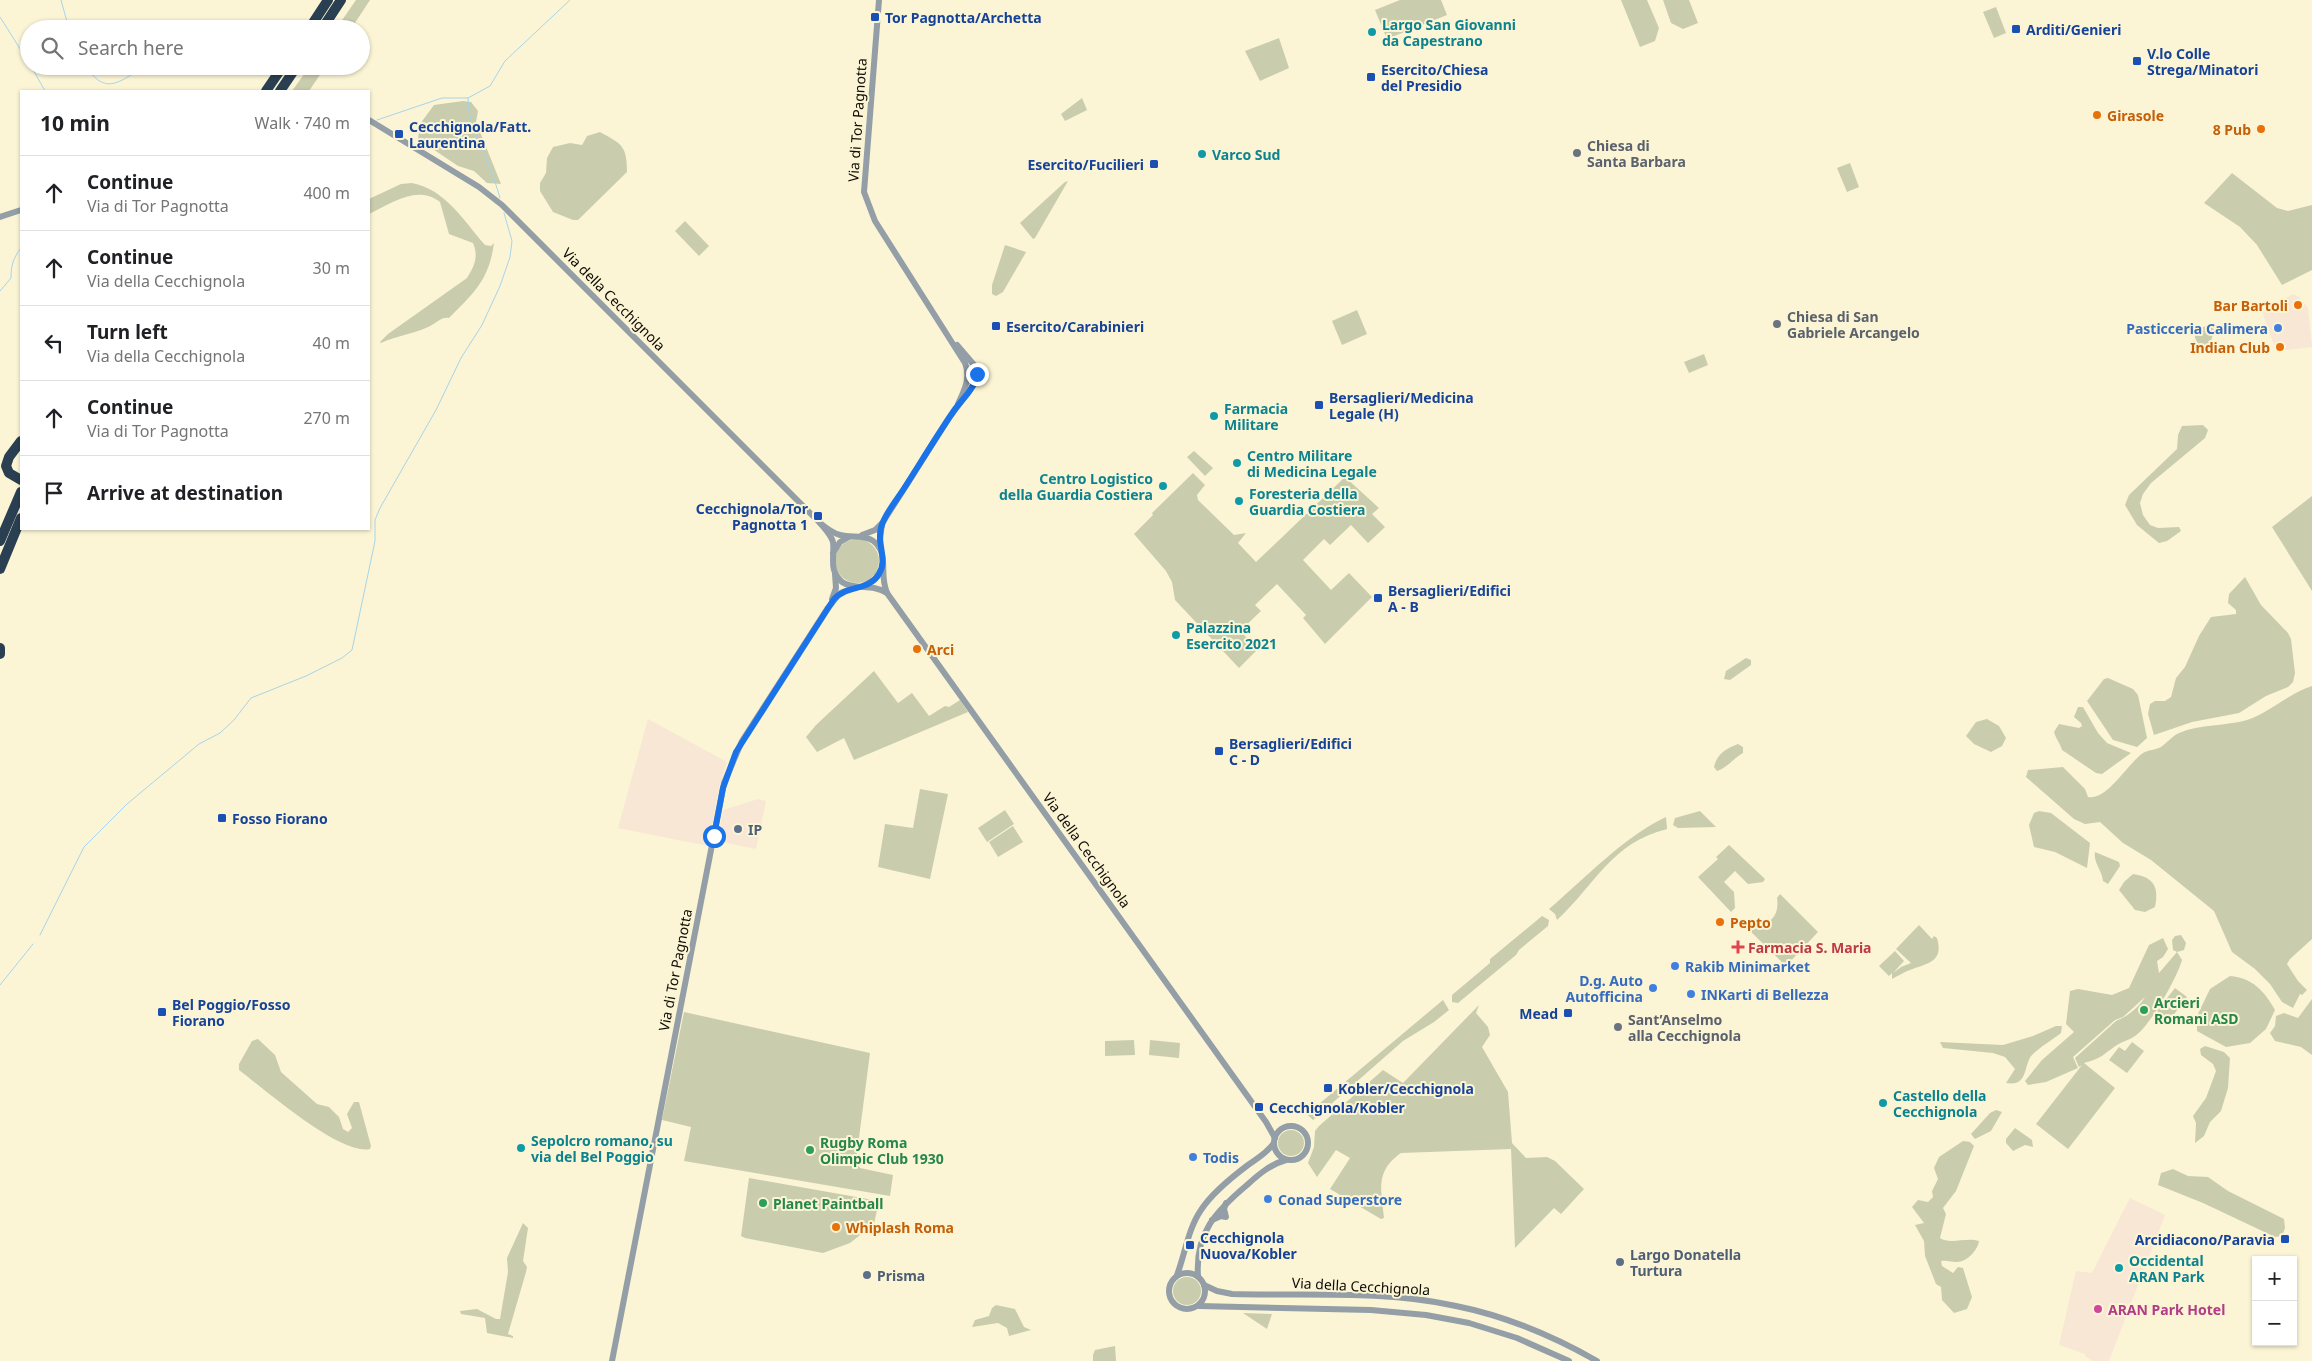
<!DOCTYPE html>
<meta charset="utf-8">
<style>
body{margin:0;font-family:"Noto Sans",sans-serif;background:#f6f6f6;color:#202124}
.controls{position:absolute;right:15px;bottom:15px;display:grid;overflow:hidden;border-radius:0px;box-shadow:0 1px 4px #0004}
.controls button{width:45px;height:45px;display:grid;place-items:center;padding:0;border:0;border-bottom:1px solid #e0e0e0;background:#fff;color:#202124;font:25px sans-serif}
.stop{position:absolute;width:15px;height:15px;margin:-11px;border:4px solid #1a73e8;border-radius:50%;background:#fff}
.stop.end{background:#1a73e8;border-color:#fff;box-shadow:0 1px 5px #0008}
.list{margin:0;padding:0;list-style:none}
h2{display:flex;justify-content:space-between;align-items:center;height:65px;margin:0;padding:0 20px;font-size:21px}
h2 small{font-size:16px;font-weight:400;color:#757577}
.list li{display:grid;grid-template-columns:32px 1fr auto;gap:15px;align-items:center;box-sizing:border-box;height:75px;padding:0 20px;border-top:1px solid #e0e0e0}
.list b{display:block;font-size:19px;white-space:nowrap}
.list p{margin:0;font-size:16px;white-space:nowrap;color:#757577}
.list em{font-size:16px;font-style:normal;color:#757577}
.icon{flex:none;width:28px;height:28px;fill:none;stroke:currentColor;stroke-width:2;stroke-linecap:round;stroke-linejoin:round}
.map{position:relative;flex:none;width:2312px;height:1361px;overflow:hidden}
.search{position:absolute;background:#fff;box-shadow:0 1px 4px #0004;left:20px;top:20px;width:350px;height:55px;display:flex;align-items:center;gap:12px;box-sizing:border-box;padding:0 18px;border-radius:28px;color:#757577;font-size:19px}
.panel{position:absolute;background:#fff;box-shadow:0 1px 4px #0004;left:20px;top:90px;width:350px;height:440px;border-radius:0px}
.map>svg:first-child{display:block}
</style>
<div class="map">
<svg width="2312" height="1361" viewBox="0 0 2312 1361">
<rect width="100%" height="100%" fill="#fbf5d5"/>
<!-- commercial -->
<g fill="#f8e7d5">
<polygon points="2293,294 2299,297 2308,308 2312,347 2276,351 2262,311"/>
<polygon points="648,719 727,762 720,784 708,846 618,828"/>
<polygon points="758,799 766,801 756,849 717,841 723,810"/>
<polygon points="2130,1198 2165,1215 2109,1361 2094,1361 2086,1357 2085,1354 2059,1345 2076,1271 2092,1273"/>
</g>
<!-- green -->
<g fill="#c9cdad">
<polygon points="356,0 370,0 351,29 336,29"/>
<polygon points="1400,0 1441,0 1447,15 1387,39 1375,10"/>
<polygon points="1621,0 1647,0 1659,28 1655,41 1640,47"/>
<polygon points="1663,0 1689,0 1698,23 1683,29 1671,23"/>
<polygon points="1996,7 2006,33 1994,38 1983,12"/>
<polygon points="1279,38 1289,68 1260,81 1245,51"/>
<polygon points="310,66 326,66 309,91 292,91"/>
<polygon points="1082,98 1087,110 1065,121 1061,114"/>
<polygon points="463,101 471,102 478,111 476,122 501,184 487,183 474,171 458,166 418,139 420,124 434,105"/>
<path d="M600,132C622,144 627,146 627,172L578,220H573L553,212L540,191V183L546,173L547,158L553,147L570,143L582,145L587,136Z"/>
<polygon points="1850,163 1859,187 1847,192 1837,168"/>
<polygon points="2232,173 2277,208 2288,211 2312,205 2312,270 2282,285 2257,245 2240,227 2204,203"/>
<polygon points="1068,181 1035,238 1033,239 1020,223 1065,182"/>
<path d="M412,183C445,189 464,221 485,245L491,246L494,243C489,280 474,293 449,318C442,316 435,324 428,327C413,334 396,336 381,343L380,342L388,334L467,278C474,267 479,257 473,243L449,234L440,202C418,184 390,204 369,214V199L401,184Z"/>
<polygon points="685,221 709,246 699,256 675,231"/>
<polygon points="1005,245 1026,252 1025,254 1003,292 996,296 992,294 992,285"/>
<polygon points="1357,310 1367,334 1342,345 1332,321"/>
<polygon points="2210,324 2214,329 2209,350 2202,351 2195,338 2195,331"/>
<polygon points="1704,354 1708,365 1689,373 1684,362"/>
<polygon points="2203,425 2208,430 2205,438 2151,483 2143,494 2140,503 2143,515 2150,525 2158,528 2179,527 2181,531 2167,541 2159,543 2137,525 2125,505 2129,495 2177,449 2178,435 2182,426"/>
<polygon points="1194,451 1213,468 1205,476 1187,457"/>
<polygon points="1193,473 1205,485 1197,495 1198,500 1234,535 1246,533 1238,543 1256,562 1345,477 1379,508 1372,514 1385,527 1368,543 1351,525 1330,545 1324,539 1303,560 1331,590 1349,573 1372,597 1325,644 1303,618 1306,615 1277,584 1255,605 1261,611 1240,631 1258,649 1239,668 1175,600 1172,582 1166,571 1134,534 1153,515 1152,513"/>
<polygon points="2312,496 2312,591 2272,527"/>
<circle cx="857" cy="561" r="22"/>
<polygon points="2245,577 2261,605 2288,633 2291,639 2295,673 2293,682 2288,687 2266,696 2239,713 2192,722 2154,735 2148,714 2150,704 2155,701 2165,701 2171,697 2176,678 2185,667 2199,636 2211,617 2236,614 2236,610 2228,603 2229,594"/>
<polygon points="1746,658 1751,660 1751,665 1730,680 1724,679 1726,671"/>
<polygon points="874,671 898,703 912,693 929,716 945,706 949,707 960,700 968,712 854,760 844,738 817,752 806,737 816,725"/>
<polygon points="2108,678 2133,689 2138,695 2147,738 2137,747 2113,740 2087,701 2104,679"/>
<path d="M2312,686V939L2290,959L2287,964L2298,981L2307,990L2302,995L2300,994L2293,1008L2282,1002L2270,984L2255,969L2232,952L2214,911L2151,860L2123,843L2100,822L2085,824L2074,819L2026,777L2028,770L2063,767L2085,789L2088,797C2107,801 2128,763 2143,753C2148,750 2155,750 2161,747C2167,743 2172,736 2179,733C2200,724 2226,726 2247,720C2271,712 2289,693 2312,686Z"/>
<path d="M2078,707H2083L2098,733L2107,743L2131,753L2102,774L2096,773L2062,750C2060,743 2056,739 2054,732L2059,724L2079,728L2082,726L2081,723L2074,717Z"/>
<polygon points="1987,719 1999,726 2006,738 2002,746 1991,752 1974,744 1966,736 1976,722"/>
<path d="M1738,744L1743,747V753C1734,758 1727,768 1717,771L1714,767C1717,754 1725,749 1738,744Z"/>
<polygon points="920,789 948,794 930,879 878,867 885,824 913,828"/>
<polygon points="1005,810 1014,824 987,842 978,828"/>
<polygon points="1700,811 1716,827 1678,828 1673,825 1675,818"/>
<polygon points="2039,811 2051,813 2090,843 2087,868 2055,852 2034,847 2029,825 2034,813"/>
<path d="M1666,817L1667,829C1611,843 1596,884 1557,920L1555,914L1549,909C1583,880 1626,835 1666,817Z"/>
<polygon points="1013,826 1023,842 998,857 989,842"/>
<polygon points="1729,845 1765,879 1763,882 1748,884 1735,871 1724,882 1734,892 1735,908 1731,912 1698,877 1718,859 1716,857"/>
<path d="M2095,852L2119,862L2120,866L2108,884L2103,881C2102,870 2093,862 2095,852Z"/>
<path d="M2133,874C2154,877 2159,887 2155,907L2145,912L2135,910L2119,890L2124,882Z"/>
<path d="M1780,894L1818,932L1786,966L1747,928L1751,924C1769,927 1780,916 1777,898Z"/>
<polygon points="1542,916 1549,920 1548,926 1519,950 1516,955 1458,1003 1452,1002 1452,995 1490,963 1490,959"/>
<path d="M1919,925L1932,939L1934,936L1937,938C1944,962 1928,963 1910,970C1904,972 1898,976 1892,979V973L1889,976L1879,966L1895,951L1904,961L1893,973L1901,967L1911,963L1896,949Z"/>
<path d="M2181,935L2186,943L2184,950L2177,952L2182,960C2177,978 2150,1026 2135,1036C2130,1040 2123,1041 2117,1045C2102,1055 2103,1058 2084,1063L2115,1088L2068,1149L2036,1124L2082,1065L2079,1067L2075,1058L2116,1021C2127,1017 2139,1007 2145,997L2123,1017L2115,1020L2073,1057L2078,1068L2046,1082L2028,1085L2025,1081L2042,1060L2074,1032L2066,1024L2070,991L2078,989L2112,995L2129,988L2149,945L2163,938L2168,949L2163,957L2157,961L2159,973L2177,952L2173,950L2172,940L2175,936Z"/>
<path d="M2230,976C2253,978 2264,991 2275,1010L2266,1029L2250,1043L2226,1047L2197,1031V1016L2210,989Z"/>
<polygon points="2175,988 2187,997 2169,1021 2157,1011"/>
<polygon points="2312,999 2312,1055 2301,1047 2275,1041 2270,1033 2275,1026 2276,1016 2284,1013 2298,1018"/>
<polygon points="1443,1000 1449,1010 1434,1022 1403,1041 1313,1120 1307,1114"/>
<path d="M1479,1005L1476,1013L1488,1027L1490,1035L1482,1047L1508,1092L1512,1143L1526,1158L1547,1157L1555,1161L1584,1189L1561,1214L1554,1208L1515,1248L1511,1149L1401,1153C1375,1171 1381,1190 1384,1218L1381,1219L1330,1189L1350,1158L1336,1150L1317,1177L1308,1163L1314,1147L1315,1131L1319,1126L1383,1070L1403,1083Z"/>
<polygon points="684,1012 870,1053 856,1161 860,1168 893,1175 890,1196 684,1161 691,1127 662,1120"/>
<path d="M2056,1026H2062L2061,1033C2052,1040 2040,1047 2032,1055C2023,1065 2029,1087 2006,1083L2015,1069L2005,1057L1993,1053L1943,1048L1940,1042L2003,1045L2033,1036Z"/>
<path d="M258,1039L275,1055L281,1072L317,1104L329,1107L339,1117L343,1129L348,1132L352,1128L347,1114L354,1102H359L371,1146L370,1149C340,1156 263,1088 239,1070V1064L252,1041Z"/>
<polygon points="1134,1040 1135,1055 1105,1056 1105,1041"/>
<polygon points="1150,1040 1180,1043 1179,1058 1149,1055"/>
<polygon points="2132,1042 2144,1051 2127,1073 2109,1060 2119,1047 2125,1051"/>
<polygon points="2205,1046 2224,1052 2230,1058 2228,1088 2221,1111 2210,1122 2204,1136 2195,1143 2196,1123 2193,1116 2206,1098 2216,1071 2213,1064 2201,1055 2200,1049"/>
<polygon points="1996,1110 2002,1112 1991,1131 1975,1139 1971,1134 1990,1113"/>
<polygon points="2015,1128 2032,1140 2033,1147 2025,1145 2013,1151 2006,1143 2006,1139"/>
<circle cx="1291" cy="1143" r="13"/>
<path d="M1963,1141L1970,1142L1974,1146L1956,1191L1943,1208L1946,1214L1940,1238C1950,1245 1966,1237 1979,1241C1978,1250 1967,1262 1957,1262C1951,1262 1947,1260 1941,1261L1942,1266L1953,1273L1958,1267L1963,1268L1972,1297L1967,1309L1954,1313L1942,1300L1941,1287L1936,1284L1925,1256L1924,1241L1915,1225L1924,1223L1912,1207L1918,1200L1928,1202L1933,1197L1932,1191L1938,1179L1934,1168L1939,1157Z"/>
<polygon points="2173,1169 2188,1176 2208,1177 2228,1191 2284,1219 2285,1228 2282,1236 2275,1237 2203,1203 2158,1185 2161,1173"/>
<polygon points="749,1178 879,1201 874,1224 850,1243 823,1253 745,1238 741,1236"/>
<polygon points="523,1223 528,1228 523,1261 527,1267 526,1272 508,1334 513,1336 513,1338 487,1333 485,1318 461,1314 460,1311 477,1309 496,1319 500,1319 508,1272 507,1258"/>
<circle cx="1187" cy="1291" r="14"/>
<polygon points="996,1305 1015,1309 1024,1327 1031,1330 1009,1336 1007,1328 998,1323 972,1327 975,1320 989,1316 992,1308"/>
<polygon points="1243,1313 1272,1314 1267,1329"/>
<polygon points="1115,1346 1116,1361 1093,1361 1093,1355 1095,1350"/>
</g>
<g fill="none" stroke-linecap="round" stroke-linejoin="round">
<!-- stream -->
<g stroke="#a7d4ea" stroke-width="1">
<polyline points="61,0 69,29"/>
<polyline points="0,17 29,63"/>
<polyline points="31,66 45,91"/>
<path d="M86,66C107,100 123,77 147,66"/>
<polyline points="249,66 260,75"/>
<path d="M468,98C468,126 480,142 490,168C494,178 497,188 500,198"/>
<polyline points="377,120 442,98 468,98 490,86 505,61 570,0"/>
<path d="M0,291L11,278C11,266 13,258 21,248"/>
<polyline points="40,935 84,847 127,804 199,744 220,733 234,720 251,698 306,676 342,658 352,650 375,541 375,520 380,508 436,410 461,358 482,325 500,286 510,257 512,241 504,213"/>
<polyline points="0,985 33,944"/>
</g>
<!-- minor -->
<g stroke="#939ea7" stroke-width="6">
<path d="M879,0L864,192L875,221L965,363C971,378 964,391 958,404"/>
<path d="M369,120L479,187L502,205L820,523C825,529 831,535 833,542C835,557 828,570 842,582C855,591 872,583 887,593"/>
<polyline points="0,217 21,210"/>
<path d="M820,523C826,528 832,533 840,535C856,539 873,532 881,551C886,563 880,576 887,593L1266,1122L1275,1138"/>
<polyline points="862,535 875,530 883,522 949,418 975,383 977,374 975,366 957,345"/>
<polyline points="879,547 882,524"/>
<polyline points="833,553 840,542 849,537"/>
<polyline points="865,585 875,579 881,570"/>
<polyline points="832,599 836,588 835,574"/>
<circle cx="1291" cy="1143" r="17"/>
<polyline points="1212,1220 1221,1216 1226,1217 1224,1209 1226,1203"/>
<circle cx="1187" cy="1291" r="18"/>
<path d="M1177,1275C1185,1254 1188,1229 1201,1210C1212,1193 1232,1177 1248,1165C1258,1158 1267,1153 1274,1143"/>
<path d="M1198,1276C1195,1233 1216,1211 1247,1185C1259,1174 1271,1164 1286,1160"/>
<path d="M1204,1285L1217,1291L1232,1294C1305,1296 1384,1290 1456,1306C1506,1316 1553,1336 1597,1361"/>
<polyline points="1199,1306 1371,1310 1426,1315 1469,1323 1517,1338 1569,1361"/>
<polyline points="612,1361 724,783 742,741 827,609 840,593 857,587"/>
</g>
<!-- highway -->
<g stroke="#2a3f51" stroke-width="10">
<polyline points="309,29 328,0"/>
<polyline points="322,29 341,0"/>
<polyline points="266,91 283,66"/>
<polyline points="280,91 297,66"/>
<polyline points="21,441 9,457 6,466 9,473 21,480"/>
<polyline points="0,541 21,492"/>
<polyline points="0,569 21,518"/>
<polyline points="0,648 0,654"/>
</g>
</g>
<g fill="none" stroke-linecap="round" stroke-linejoin="round">
<!-- route -->
<path stroke="#1a73e8" stroke-width="6" d="M714,836L723,788L736,752L834,599C847,585 869,591 879,574C889,558 874,541 883,522C888,510 898,498 905,487C921,462 936,437 953,412C961,400 975,389 977,374"/>
</g>
<!-- markers -->
<g fill="#1a4fb4" stroke="#fbf5d5" stroke-width="2">
<rect x="870" y="12" width="10" height="10" rx="2.5"/>
<rect x="2011" y="24" width="10" height="10" rx="2.5"/>
<rect x="2132" y="56" width="10" height="10" rx="2.5"/>
<rect x="1366" y="72" width="10" height="10" rx="2.5"/>
<rect x="394" y="129" width="10" height="10" rx="2.5"/>
<rect x="1149" y="159" width="10" height="10" rx="2.5"/>
<rect x="991" y="321" width="10" height="10" rx="2.5"/>
<rect x="1314" y="400" width="10" height="10" rx="2.5"/>
<rect x="813" y="511" width="10" height="10" rx="2.5"/>
<rect x="1373" y="593" width="10" height="10" rx="2.5"/>
<rect x="1214" y="746" width="10" height="10" rx="2.5"/>
<rect x="217" y="813" width="10" height="10" rx="2.5"/>
<rect x="157" y="1007" width="10" height="10" rx="2.5"/>
<rect x="1563" y="1008" width="10" height="10" rx="2.5"/>
<rect x="1323" y="1083" width="10" height="10" rx="2.5"/>
<rect x="1254" y="1102" width="10" height="10" rx="2.5"/>
<rect x="2280" y="1234" width="10" height="10" rx="2.5"/>
<rect x="1185" y="1240" width="10" height="10" rx="2.5"/>
</g>
<g fill="#0f9aa8" stroke="#fbf5d5" stroke-width="2">
<circle cx="1372" cy="32" r="5"/>
<circle cx="1202" cy="154" r="5"/>
<circle cx="1214" cy="416" r="5"/>
<circle cx="1237" cy="463" r="5"/>
<circle cx="1163" cy="486" r="5"/>
<circle cx="1239" cy="501" r="5"/>
<circle cx="1176" cy="635" r="5"/>
<circle cx="1883" cy="1103" r="5"/>
<circle cx="521" cy="1148" r="5"/>
<circle cx="2119" cy="1268" r="5"/>
</g>
<g fill="#e8710a" stroke="#fbf5d5" stroke-width="2">
<circle cx="2097" cy="115" r="5"/>
<circle cx="2261" cy="129" r="5"/>
<circle cx="2298" cy="305" r="5"/>
<circle cx="2280" cy="347" r="5"/>
<circle cx="917" cy="649" r="5"/>
<circle cx="1720" cy="922" r="5"/>
<circle cx="836" cy="1227" r="5"/>
</g>
<g fill="#6b7280" stroke="#fbf5d5" stroke-width="2">
<circle cx="1577" cy="153" r="5"/>
<circle cx="1777" cy="324" r="5"/>
<circle cx="1618" cy="1027" r="5"/>
</g>
<g fill="#3f7fe0" stroke="#fbf5d5" stroke-width="2">
<circle cx="2278" cy="328" r="5"/>
<circle cx="1675" cy="966" r="5"/>
<circle cx="1653" cy="988" r="5"/>
<circle cx="1691" cy="994" r="5"/>
<circle cx="1193" cy="1157" r="5"/>
<circle cx="1268" cy="1199" r="5"/>
</g>
<g fill="#5c6f8a" stroke="#fbf5d5" stroke-width="2">
<circle cx="738" cy="829" r="5"/>
<circle cx="1620" cy="1262" r="5"/>
<circle cx="867" cy="1275" r="5"/>
</g>
<path fill="#e0444e" stroke="#fbf5d5" stroke-width="2" d="M1735.5 939.5h5v5h5v5h-5v5h-5v-5h-5v-5h5z"/>
<g fill="#2e9e5b" stroke="#fbf5d5" stroke-width="2">
<circle cx="2144" cy="1010" r="5"/>
<circle cx="810" cy="1150" r="5"/>
<circle cx="763" cy="1203" r="5"/>
</g>
<circle fill="#d1479c" stroke="#fbf5d5" stroke-width="2" cx="2098" cy="1309" r="5"/>
<g text-anchor="middle" dominant-baseline="central" stroke-width="4" stroke-linejoin="round" paint-order="stroke">
<!-- transit labels -->
<g font-size="14" font-weight="bold" fill="#164399" stroke="#fbf5d5" text-anchor="start">
<text x="885" y="17">Tor Pagnotta/Archetta</text>
<text x="2026" y="29">Arditi/Genieri</text>
<text x="2147" y="53">V.lo Colle<tspan x="2147" dy="16">Strega/Minatori</tspan></text>
<text x="1381" y="69">Esercito/Chiesa<tspan x="1381" dy="16">del Presidio</tspan></text>
<text x="409" y="126">Cecchignola/Fatt.<tspan x="409" dy="16">Laurentina</tspan></text>
<text x="1144" y="164" text-anchor="end">Esercito/Fucilieri</text>
<text x="1006" y="326">Esercito/Carabinieri</text>
<text x="1329" y="397">Bersaglieri/Medicina<tspan x="1329" dy="16">Legale (H)</tspan></text>
<text x="808" y="508" text-anchor="end">Cecchignola/Tor<tspan x="808" dy="16">Pagnotta 1</tspan></text>
<text x="1388" y="590">Bersaglieri/Edifici<tspan x="1388" dy="16">A - B</tspan></text>
<text x="1229" y="743">Bersaglieri/Edifici<tspan x="1229" dy="16">C - D</tspan></text>
<text x="232" y="818">Fosso Fiorano</text>
<text x="172" y="1004">Bel Poggio/Fosso<tspan x="172" dy="16">Fiorano</tspan></text>
<text x="1558" y="1013" text-anchor="end">Mead</text>
<text x="1338" y="1088">Kobler/Cecchignola</text>
<text x="1269" y="1107">Cecchignola/Kobler</text>
<text x="1200" y="1237">Cecchignola<tspan x="1200" dy="16">Nuova/Kobler</tspan></text>
<text x="2275" y="1239" text-anchor="end">Arcidiacono/Paravia</text>
</g>
<!-- culture labels -->
<g font-size="14" font-weight="bold" fill="#0d838f" stroke="#fbf5d5" text-anchor="start">
<text x="1382" y="24">Largo San Giovanni<tspan x="1382" dy="16">da Capestrano</tspan></text>
<text x="1212" y="154">Varco Sud</text>
<text x="1224" y="408">Farmacia<tspan x="1224" dy="16">Militare</tspan></text>
<text x="1247" y="455">Centro Militare<tspan x="1247" dy="16">di Medicina Legale</tspan></text>
<text x="1153" y="478" text-anchor="end">Centro Logistico<tspan x="1153" dy="16">della Guardia Costiera</tspan></text>
<text x="1249" y="493">Foresteria della<tspan x="1249" dy="16">Guardia Costiera</tspan></text>
<text x="1186" y="627">Palazzina<tspan x="1186" dy="16">Esercito 2021</tspan></text>
<text x="1893" y="1095">Castello della<tspan x="1893" dy="16">Cecchignola</tspan></text>
<text x="531" y="1140">Sepolcro romano, su<tspan x="531" dy="16">via del Bel Poggio</tspan></text>
<text x="2129" y="1260">Occidental<tspan x="2129" dy="16">ARAN Park</tspan></text>
</g>
<!-- food labels -->
<g font-size="14" font-weight="bold" fill="#c56008" stroke="#fbf5d5" text-anchor="start">
<text x="2107" y="115">Girasole</text>
<text x="2251" y="129" text-anchor="end">8 Pub</text>
<text x="2288" y="305" text-anchor="end">Bar Bartoli</text>
<text x="2270" y="347" text-anchor="end">Indian Club</text>
<text x="927" y="649">Arci</text>
<text x="1730" y="922">Pepto</text>
<text x="846" y="1227">Whiplash Roma</text>
</g>
<!-- street labels -->
<g font-size="14" fill="#0e0b03" stroke="#fbf5d5">
<text transform="translate(857 120) rotate(-86)">Via di Tor Pagnotta</text>
<text transform="translate(614 299) rotate(45)">Via della Cecchignola</text>
<text transform="translate(1087 850) rotate(54)">Via della Cecchignola</text>
<text transform="translate(675 970) rotate(-79)">Via di Tor Pagnotta</text>
<text transform="translate(1361 1286) rotate(3)">Via della Cecchignola</text>
</g>
<!-- worship labels -->
<g font-size="14" font-weight="bold" fill="#5b616d" stroke="#fbf5d5" text-anchor="start">
<text x="1587" y="145">Chiesa di<tspan x="1587" dy="16">Santa Barbara</tspan></text>
<text x="1787" y="316">Chiesa di San<tspan x="1787" dy="16">Gabriele Arcangelo</tspan></text>
<text x="1628" y="1019">Sant’Anselmo<tspan x="1628" dy="16">alla Cecchignola</tspan></text>
</g>
<!-- shop labels -->
<g font-size="14" font-weight="bold" fill="#366cbe" stroke="#fbf5d5" text-anchor="start">
<text x="2268" y="328" text-anchor="end">Pasticceria Calimera</text>
<text x="1685" y="966">Rakib Minimarket</text>
<text x="1643" y="980" text-anchor="end">D.g. Auto<tspan x="1643" dy="16">Autofficina</tspan></text>
<text x="1701" y="994">INKarti di Bellezza</text>
<text x="1203" y="1157">Todis</text>
<text x="1278" y="1199">Conad Superstore</text>
</g>
<!-- service labels -->
<g font-size="14" font-weight="bold" fill="#4e5e75" stroke="#fbf5d5" text-anchor="start">
<text x="748" y="829">IP</text>
<text x="1630" y="1254">Largo Donatella<tspan x="1630" dy="16">Turtura</tspan></text>
<text x="877" y="1275">Prisma</text>
</g>
<!-- health labels -->
<g font-size="14" font-weight="bold" fill="#be3a42" stroke="#fbf5d5" text-anchor="start">
<text x="1748" y="947">Farmacia S. Maria</text>
</g>
<!-- leisure labels -->
<g font-size="14" font-weight="bold" fill="#27864d" stroke="#fbf5d5" text-anchor="start">
<text x="2154" y="1002">Arcieri<tspan x="2154" dy="16">Romani ASD</tspan></text>
<text x="820" y="1142">Rugby Roma<tspan x="820" dy="16">Olimpic Club 1930</tspan></text>
<text x="773" y="1203">Planet Paintball</text>
</g>
<!-- hotel labels -->
<g font-size="14" font-weight="bold" fill="#b23c85" stroke="#fbf5d5" text-anchor="start">
<text x="2108" y="1309">ARAN Park Hotel</text>
</g>
</g>
</svg>
<div class="controls">
<button>+</button>
<button>−</button>
</div>
<div class="stop" style="left:714px;top:836px"></div>
<div class="stop end" style="left:977px;top:374px"></div>
<div class="search"><svg class="icon" aria-label="search" viewBox="0 0 24 24"><circle cx="10" cy="10" r="6"/><path d="M15 15l6 6"/></svg>Search here</div>
<section class="panel">
<h2>10 min<small>Walk · 740 m</small></h2>
<ul class="list">
<li><svg class="icon" aria-label="ahead" viewBox="0 0 24 24"><path d="M12 20V5M6 11l6-6 6 6"/></svg><div><b>Continue</b><p>Via di Tor Pagnotta</p></div><em>400 m</em></li>
<li><svg class="icon" aria-label="ahead" viewBox="0 0 24 24"><path d="M12 20V5M6 11l6-6 6 6"/></svg><div><b>Continue</b><p>Via della Cecchignola</p></div><em>30 m</em></li>
<li><svg class="icon" aria-label="left" viewBox="0 0 24 24"><path d="M17 20v-9H6M10 6l-5 5 5 5"/></svg><div><b>Turn left</b><p>Via della Cecchignola</p></div><em>40 m</em></li>
<li><svg class="icon" aria-label="ahead" viewBox="0 0 24 24"><path d="M12 20V5M6 11l6-6 6 6"/></svg><div><b>Continue</b><p>Via di Tor Pagnotta</p></div><em>270 m</em></li>
<li><svg class="icon" aria-label="arrive" viewBox="0 0 24 24"><path d="M6 21V4h12l-3 4 3 4H6"/></svg><div><b>Arrive at destination</b></div></li>
</ul>
</section>
</div>
